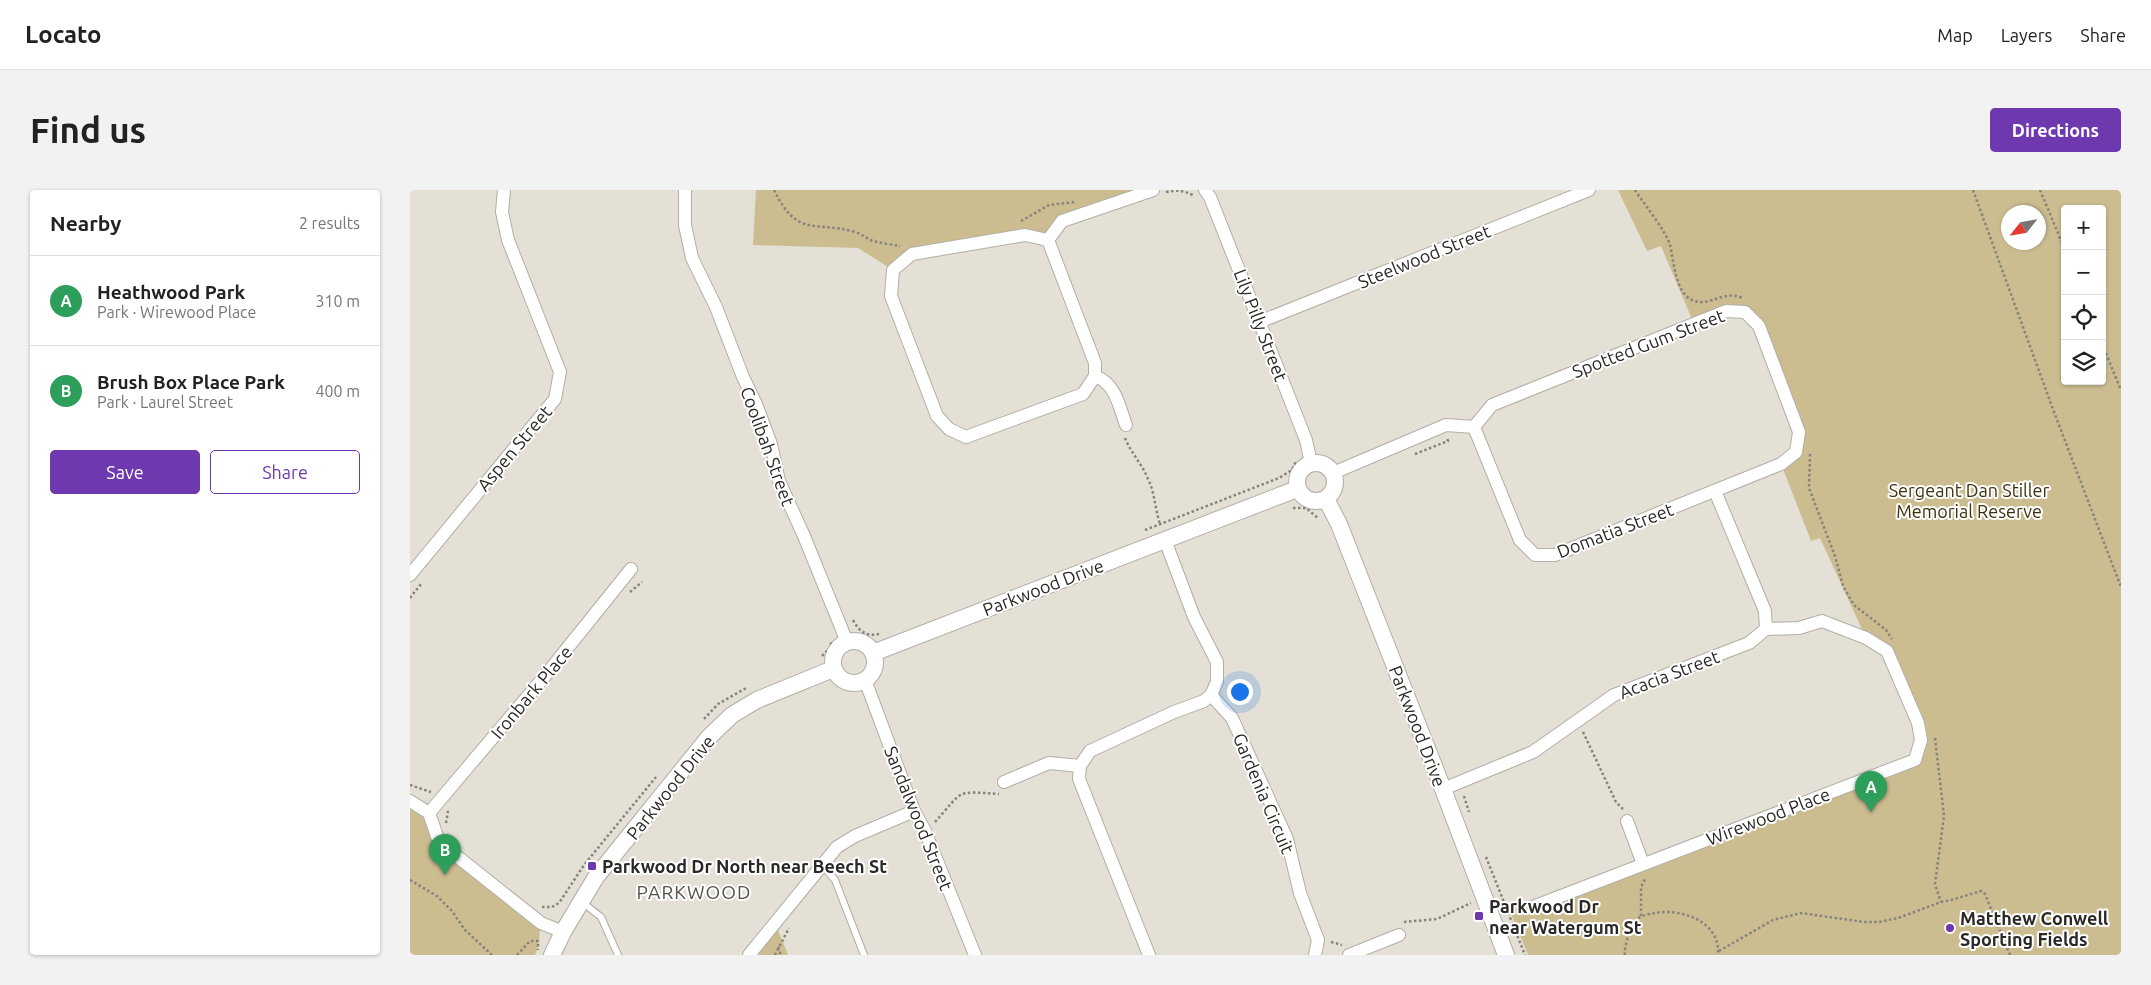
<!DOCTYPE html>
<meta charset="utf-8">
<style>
body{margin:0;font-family:Ubuntu,sans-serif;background:#f2f2f2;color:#222}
.controls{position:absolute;right:15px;top:15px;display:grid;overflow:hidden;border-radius:5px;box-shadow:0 1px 4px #0004}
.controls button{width:45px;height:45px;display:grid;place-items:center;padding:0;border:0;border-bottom:1px solid #e0e0e0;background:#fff;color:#222;font:25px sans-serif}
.compass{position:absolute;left:1591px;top:15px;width:45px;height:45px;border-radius:50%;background:#fff;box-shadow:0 1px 4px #0004;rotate:239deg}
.you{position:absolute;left:829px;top:501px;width:18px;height:18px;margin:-12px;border:4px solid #fff;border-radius:50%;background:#1a73e8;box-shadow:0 0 0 8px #1a73e833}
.badge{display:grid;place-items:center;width:32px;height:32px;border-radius:50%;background:#6e38af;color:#fff;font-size:16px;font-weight:700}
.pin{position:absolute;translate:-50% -41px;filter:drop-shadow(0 1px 2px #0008)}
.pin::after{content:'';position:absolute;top:26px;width:18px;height:15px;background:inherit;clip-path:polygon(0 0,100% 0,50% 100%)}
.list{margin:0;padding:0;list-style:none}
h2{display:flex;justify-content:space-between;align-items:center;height:65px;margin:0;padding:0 20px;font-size:21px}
h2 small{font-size:16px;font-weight:400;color:#767676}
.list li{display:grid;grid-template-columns:32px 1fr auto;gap:15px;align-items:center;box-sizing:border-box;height:90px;padding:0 20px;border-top:1px solid #e0e0e0}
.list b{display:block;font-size:19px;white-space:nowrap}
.list p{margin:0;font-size:16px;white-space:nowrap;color:#767676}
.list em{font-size:16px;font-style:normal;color:#767676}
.actions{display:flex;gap:10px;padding:15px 20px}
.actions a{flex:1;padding:11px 0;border:1px solid #6e38af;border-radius:5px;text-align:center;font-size:18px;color:#6e38af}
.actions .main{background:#6e38af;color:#fff}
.icon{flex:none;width:28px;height:28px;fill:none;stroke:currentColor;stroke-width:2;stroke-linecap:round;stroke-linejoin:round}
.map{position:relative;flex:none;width:1711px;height:765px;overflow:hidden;border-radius:5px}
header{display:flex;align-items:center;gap:30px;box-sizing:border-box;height:70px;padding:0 25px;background:#fff;border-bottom:1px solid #e0e0e0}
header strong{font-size:24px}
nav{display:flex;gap:28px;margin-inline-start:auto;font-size:18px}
.intro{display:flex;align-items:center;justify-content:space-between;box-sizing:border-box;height:120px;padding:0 30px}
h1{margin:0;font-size:35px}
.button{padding:12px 22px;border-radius:5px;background:#6e38af;color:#fff;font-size:18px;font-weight:700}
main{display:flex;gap:30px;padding:0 30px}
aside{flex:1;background:#fff;border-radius:5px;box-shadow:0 1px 4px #0004}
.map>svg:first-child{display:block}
</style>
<header>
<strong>Locato</strong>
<nav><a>Map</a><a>Layers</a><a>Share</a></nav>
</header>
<div class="intro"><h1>Find us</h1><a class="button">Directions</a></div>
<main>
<aside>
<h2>Nearby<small>2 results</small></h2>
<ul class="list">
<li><span class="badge" style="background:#2e9e5b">A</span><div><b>Heathwood Park</b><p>Park · Wirewood Place</p></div><em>310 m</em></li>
<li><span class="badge" style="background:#2e9e5b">B</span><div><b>Brush Box Place Park</b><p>Park · Laurel Street</p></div><em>400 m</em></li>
</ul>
<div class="actions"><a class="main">Save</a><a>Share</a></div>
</aside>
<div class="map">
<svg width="1711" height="765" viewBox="0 0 1711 765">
<rect width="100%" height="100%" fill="#e4e0d6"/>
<!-- green -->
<g fill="#ccbd91" fill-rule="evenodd">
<polygon points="346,0 743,0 652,31 638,50 615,45 502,64 483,80 448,58 343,55"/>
<path d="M1208,0H1711V765H1118L1099,719L1122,710L1125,716L1505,570L1511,550L1477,461L1456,448L1410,348L1401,351L1371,274L1386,262L1389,242L1349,136L1335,122L1284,134L1251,56L1237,61ZM1655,19H1692V191H1655ZM1598,22H1628V52H1598Z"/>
<polygon points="0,611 19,623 29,652 131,733 128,757 125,765 0,765"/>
<polygon points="365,733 378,765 339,765"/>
</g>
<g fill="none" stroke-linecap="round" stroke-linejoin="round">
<defs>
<g id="service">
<polyline points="412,675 425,690 454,765"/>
<polyline points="172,712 191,727 208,765"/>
</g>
<g id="minor">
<polyline points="275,0 275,35 282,68 306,117 333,187 346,214 361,254 369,291 394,346 437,452"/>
<polyline points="795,0 800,7 896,250 901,273"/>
<polyline points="638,50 685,173 685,186 673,204 556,247 539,239 527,226 481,106 483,80 502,64 615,45 638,50 652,31 743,0"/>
<polyline points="849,132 1179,0"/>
<path d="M685,186C706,194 709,216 716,235"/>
<polyline points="923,283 1036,235 1064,237 1082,215 1316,121 1335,122 1349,136 1389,242 1386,262 1371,274 1145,365 1125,365 1110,350 1064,237"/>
<polyline points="0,385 145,209 150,182 98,50 92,22 94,0"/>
<polyline points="455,490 504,621 515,641 565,765"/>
<polyline points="801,505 822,528 877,649 890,703 908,750 905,765"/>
<polyline points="594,592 639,573 670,576"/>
<polyline points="1033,599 1123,562 1204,505 1339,453 1356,439 1355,421 1305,301"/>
<polyline points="0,611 19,623 29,652 131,733 153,742"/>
<polyline points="19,623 135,486 221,379"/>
<polyline points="1217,631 1233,674"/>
<polyline points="1125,716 1505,570 1511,550 1508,533 1477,461 1456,448 1412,431 1389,438 1356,439"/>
<polyline points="339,765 427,657 445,646 504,621"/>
<polyline points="739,765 669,589 670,576 680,561 764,522 794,511 801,505 807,492 807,472 784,427 755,350"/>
<polyline points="939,765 989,745"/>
</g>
<g id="tertiary">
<circle cx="906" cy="292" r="19"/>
<polyline points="916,309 929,334 1033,599 1096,765"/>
<circle cx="444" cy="472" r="21"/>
<polyline points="463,463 887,299"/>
<polyline points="142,765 153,742 186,687 299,547 322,525 347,510 423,479"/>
</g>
</defs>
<!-- service casing -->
<use href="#service" stroke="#b1aea4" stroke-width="8"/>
<!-- minor casing -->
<use href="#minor" stroke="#b1aea4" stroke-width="14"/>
<!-- tertiary casing -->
<use href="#tertiary" stroke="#b1aea4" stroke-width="18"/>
<!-- path -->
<g stroke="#86837c" stroke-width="2.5" stroke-dasharray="2.5 2.5" stroke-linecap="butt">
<path d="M364,0C388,49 404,30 445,42C452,44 457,49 463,51C472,53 482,55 490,56"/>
<path d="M1225,0C1234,14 1256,41 1260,55C1264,71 1265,102 1282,110C1299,118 1314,99 1332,108"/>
<polyline points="1563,0 1644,222 1711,397"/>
<polyline points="1630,0 1655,60"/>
<path d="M756,2C767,0 774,0 784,6"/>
<polyline points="611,31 639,15 665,12"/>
<polyline points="1692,154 1711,200"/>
<path d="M715,248C721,263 732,274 738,289C745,303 745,319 750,334"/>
<polyline points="1005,264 1038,251 1037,247"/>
<polyline points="1400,264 1399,298 1425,366 1433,396 1444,415 1476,440 1482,449"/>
<polyline points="883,318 896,318 909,329"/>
<polyline points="735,340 869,288 882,280 886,271"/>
<polyline points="220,402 232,392"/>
<polyline points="0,408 11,394"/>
<path d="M443,430C449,441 456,447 469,444"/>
<polyline points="412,466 421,457 421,451"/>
<polyline points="294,529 308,514 338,497"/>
<polyline points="1173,542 1206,612 1213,619"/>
<polyline points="1525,548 1534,626 1525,694 1531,712"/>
<polyline points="0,595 21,602"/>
<polyline points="1054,606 1059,622"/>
<path d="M525,632C554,600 544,601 589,604"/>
<polyline points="36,633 38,621"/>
<polyline points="1076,667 1115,765"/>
<polyline points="0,690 27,706 42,721 55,740 82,765"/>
<polyline points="132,717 142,717 149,713 174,675 246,587"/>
<polyline points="1231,726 1231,697 1236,687"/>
<polyline points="994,732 1027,729 1061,713"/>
<polyline points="921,752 932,755"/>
<polyline points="368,757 371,765"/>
<polyline points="1309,761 1363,730 1391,723 1454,732 1469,732 1488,728 1531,712 1545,709 1571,701 1575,704 1600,765"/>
<polyline points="107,765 120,751 128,751 128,760"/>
<polyline points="365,765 379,738"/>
<path d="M1215,765C1214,760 1216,755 1217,750C1218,742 1223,733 1230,727C1233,725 1240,724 1245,723C1272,718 1311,732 1308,765"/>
</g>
<!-- service -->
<use href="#service" stroke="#fff" stroke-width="6"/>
<!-- minor -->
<use href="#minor" stroke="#fff" stroke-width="12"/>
<!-- tertiary -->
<use href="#tertiary" stroke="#fff" stroke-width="16"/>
</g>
<!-- markers -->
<g fill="#6e38af" stroke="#fff" stroke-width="2">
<rect x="177" y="671" width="10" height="10" rx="2.5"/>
<rect x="1064" y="721" width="10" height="10" rx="2.5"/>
<circle cx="1540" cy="738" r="5"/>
</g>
<g text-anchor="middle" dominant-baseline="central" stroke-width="4" stroke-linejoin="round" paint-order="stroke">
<!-- street labels -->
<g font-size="18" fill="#2a2825" stroke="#fff">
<text transform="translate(1014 66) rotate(-22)">Steelwood Street</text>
<text transform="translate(851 135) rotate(69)">Lily Pilly Street</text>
<text transform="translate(1238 153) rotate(-21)">Spotted Gum Street</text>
<text transform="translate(358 256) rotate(70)">Coolibah Street</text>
<text transform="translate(104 258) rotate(-50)">Aspen Street</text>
<text transform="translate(1205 340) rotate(-21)">Domatia Street</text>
<text transform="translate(633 397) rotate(-21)">Parkwood Drive</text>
<text transform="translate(1259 484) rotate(-21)">Acacia Street</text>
<text transform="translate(121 502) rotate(-50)">Ironbark Place</text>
<text transform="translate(1008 536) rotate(69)">Parkwood Drive</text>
<text transform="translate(260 597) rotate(-51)">Parkwood Drive</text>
<text transform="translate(854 603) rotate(67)">Gardenia Circuit</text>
<text transform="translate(1358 626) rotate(-21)">Wirewood Place</text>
<text transform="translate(509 628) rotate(68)">Sandalwood Street</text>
</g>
<!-- park labels -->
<g font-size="18" fill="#3e320c" stroke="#fff">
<text x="1559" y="300">Sergeant Dan Stiller<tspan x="1559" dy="21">Memorial Reserve</tspan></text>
</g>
<!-- poi labels -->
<g font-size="18" font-weight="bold" fill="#2a2825" stroke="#fff" text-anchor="start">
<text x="192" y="676">Parkwood Dr North near Beech St</text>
<text x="1079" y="716">Parkwood Dr<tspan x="1079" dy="21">near Watergum St</tspan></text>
<text x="1550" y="728">Matthew Conwell<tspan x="1550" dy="21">Sporting Fields</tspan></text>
</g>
<!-- neighbourhood labels -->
<g font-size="19" letter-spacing="1" fill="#555249" stroke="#fff">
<text x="284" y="702">PARKWOOD</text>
</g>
</g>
</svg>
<div class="controls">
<button>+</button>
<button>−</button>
<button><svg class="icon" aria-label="locate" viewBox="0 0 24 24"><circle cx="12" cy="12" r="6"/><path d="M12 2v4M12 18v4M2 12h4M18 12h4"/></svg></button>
<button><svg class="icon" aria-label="layers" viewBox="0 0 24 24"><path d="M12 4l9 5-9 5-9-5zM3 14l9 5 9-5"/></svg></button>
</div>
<svg class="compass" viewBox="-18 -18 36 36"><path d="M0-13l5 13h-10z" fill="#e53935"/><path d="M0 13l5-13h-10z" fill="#767676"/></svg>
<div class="you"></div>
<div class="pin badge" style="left:1461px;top:622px;background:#2e9e5b">A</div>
<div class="pin badge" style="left:35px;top:685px;background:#2e9e5b">B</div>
</div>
</main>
